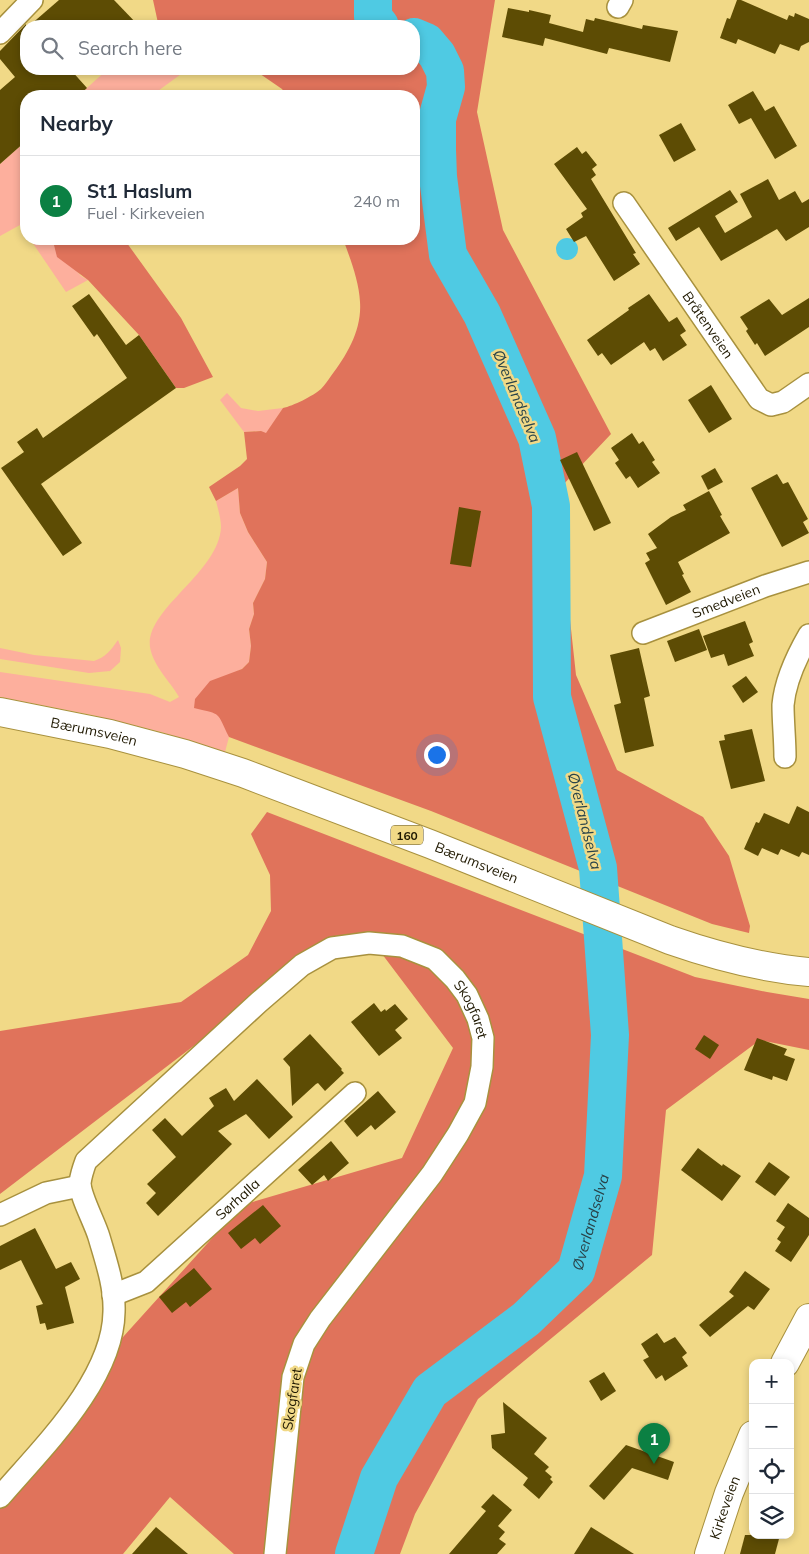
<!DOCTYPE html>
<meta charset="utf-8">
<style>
body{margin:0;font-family:Mulish,sans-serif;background:#f2f2f3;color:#1f2937}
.controls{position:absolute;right:15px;bottom:15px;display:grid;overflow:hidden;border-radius:10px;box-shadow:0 2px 8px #0003}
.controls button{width:45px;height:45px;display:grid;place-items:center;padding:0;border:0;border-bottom:1px solid #e0e1e3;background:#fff;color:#1f2937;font:25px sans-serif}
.you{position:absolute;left:436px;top:754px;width:18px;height:18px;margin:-12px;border:4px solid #fff;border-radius:50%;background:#1a73e8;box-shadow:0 0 0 8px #1a73e833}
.badge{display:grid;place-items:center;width:32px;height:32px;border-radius:50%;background:#0b8043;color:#fff;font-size:16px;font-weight:700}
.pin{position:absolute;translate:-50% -41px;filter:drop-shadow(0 1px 2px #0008)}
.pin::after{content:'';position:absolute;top:26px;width:18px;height:15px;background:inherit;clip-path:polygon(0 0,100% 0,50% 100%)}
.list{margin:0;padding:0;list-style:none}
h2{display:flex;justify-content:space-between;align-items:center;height:65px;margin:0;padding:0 20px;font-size:21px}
h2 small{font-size:16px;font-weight:400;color:#747a83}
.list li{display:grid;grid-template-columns:32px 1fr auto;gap:15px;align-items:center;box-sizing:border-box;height:90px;padding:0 20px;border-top:1px solid #e0e1e3}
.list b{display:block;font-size:19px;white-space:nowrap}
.list p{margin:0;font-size:16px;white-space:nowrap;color:#747a83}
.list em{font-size:16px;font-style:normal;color:#747a83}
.icon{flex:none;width:28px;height:28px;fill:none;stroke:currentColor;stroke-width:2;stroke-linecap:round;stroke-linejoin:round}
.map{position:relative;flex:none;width:809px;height:1554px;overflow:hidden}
.search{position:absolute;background:#fff;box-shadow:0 2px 8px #0003;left:20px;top:20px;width:400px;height:55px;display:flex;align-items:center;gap:12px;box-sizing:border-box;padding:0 18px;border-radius:20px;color:#747a83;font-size:19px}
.panel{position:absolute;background:#fff;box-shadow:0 2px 8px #0003;left:20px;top:90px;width:400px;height:155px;border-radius:20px}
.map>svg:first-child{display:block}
</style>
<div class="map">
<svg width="809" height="1554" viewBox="0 0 809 1554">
<rect width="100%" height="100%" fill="#f1d987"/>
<!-- green -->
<g fill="#fdaf9d">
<polygon points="108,69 188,69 151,96 78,96"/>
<polygon points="26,141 26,234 20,225 0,236 0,164"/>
<polygon points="30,239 56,239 54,245 81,276 88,280 66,292"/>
<polygon points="227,393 241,408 258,411 283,408 266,434 261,431 244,432 220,400"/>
<path d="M238,488L240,513L248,532L267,562L265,579L253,603L254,614L249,629L251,646L249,662L242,669L229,675L194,707L216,712L222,718L229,737L225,752L161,732L92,715L0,697V672L150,694L170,702L179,697C170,681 153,666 150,647C145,609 219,573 221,527C221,519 218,509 216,501Z"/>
<path d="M118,640L121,648L120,662L110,671L89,673L0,659V648L34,655L94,661C106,657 111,650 118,640Z"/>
</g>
<!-- forest -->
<g fill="#e0735b">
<path d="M153,0H495L477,112L503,230L611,434L561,487L566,583L576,675L617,770L703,817L729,856L750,926L749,933L712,924L431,811L229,737C216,711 223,715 194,708L195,699L210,681L242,669L249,662L251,646L249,629L254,614L253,603L265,579L267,562L248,532L240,513L238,488L216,501L209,487L240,466L247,459L244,432L261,431L266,433L283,408C293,406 313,396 321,389C325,385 328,380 331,376C347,355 362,330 360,302C359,281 350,258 343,239H414V96H287L282,89L253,69H414V26H161L158,23Z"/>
<polygon points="56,239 124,239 181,318 213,377 184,388 176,388 139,335 88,280 57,257 54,245"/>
<polygon points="267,812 695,977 767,992 809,999 809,1050 760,1040 666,1110 652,1255 478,1399 415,1514 400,1554 234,1554 170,1497 123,1554 0,1554 0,1497 105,1357 242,1205 402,1158 453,1048 376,946 327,944 0,1194 0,1031 181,1002 248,955 271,911 270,875 251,834"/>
</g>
<!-- water -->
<circle fill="#4fcae3" cx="567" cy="249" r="11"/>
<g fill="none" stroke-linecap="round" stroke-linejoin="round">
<!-- river -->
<g stroke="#4fcae3" stroke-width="38">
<polyline points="373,0 373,17 380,26"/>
<path id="s1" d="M354,1554L379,1478L430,1391L526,1319L576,1271L603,1176L610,1035L598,868L552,697L551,506L537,438L482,314L448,255L438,177L437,150V119L446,87L445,71L437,55L426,42L414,37"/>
</g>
</g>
<!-- building -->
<g fill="#5d4c04">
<polygon points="59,0 114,0 139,26 29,26"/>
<polygon points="737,0 741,0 787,20 789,15 794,17 795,13 809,19 809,42 801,46 799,51 780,44 775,54 738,39 736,44 720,38 727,18 730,19"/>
<polygon points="508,8 529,12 529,10 551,15 549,23 583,32 586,19 594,21 595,18 642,29 643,25 678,31 670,62 609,48 607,54 545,38 543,46 502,37"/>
<polygon points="26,24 26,69 70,69 87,88 78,96 26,96 26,141 0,164 0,90 15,77 0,59 0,51"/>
<polygon points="753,91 765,111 774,106 797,146 775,159 751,118 739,124 728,105"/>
<polygon points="681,123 696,150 674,162 659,135"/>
<polygon points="577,147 582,154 586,151 597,165 592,169 596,175 591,179 636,253 633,254 640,264 614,281 586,236 574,242 566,229 583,217 581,213 587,209 554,164"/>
<polygon points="768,179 779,200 795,191 802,203 809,199 809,227 786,241 777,229 721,261 699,227 676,241 668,228 730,190 738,202 715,216 725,233 752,217 740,194"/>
<polygon points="89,294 126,345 139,335 176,388 41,484 82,543 63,556 1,468 24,452 17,442 37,428 43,438 127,378 97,334 94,337 72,306"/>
<polygon points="649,294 669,322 677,317 686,331 680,335 687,345 663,361 655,348 650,351 644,342 611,365 602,353 598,356 587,340 629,310 628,308"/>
<polygon points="809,298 809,327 765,356 757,343 755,345 746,331 748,329 740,317 769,299 782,315"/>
<polygon points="711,385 732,419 709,433 688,400"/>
<polygon points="632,433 639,444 643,441 655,460 652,462 660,473 638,488 630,476 626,479 615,463 619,460 611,448"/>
<polygon points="577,452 611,523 594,531 560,460"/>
<polygon points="715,468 723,482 708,490 701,476"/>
<polygon points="777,474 783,484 788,482 808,519 803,522 809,533 782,547 751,488"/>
<polygon points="709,491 722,515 720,516 730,533 678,562 684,574 682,575 691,592 666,605 645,563 650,560 646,553 657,548 648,534 671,517 686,510 683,505"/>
<polygon points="459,507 481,511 471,567 450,564"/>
<polygon points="745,621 753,642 749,644 754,656 728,666 724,654 711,658 703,636"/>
<polygon points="699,629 707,650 675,662 667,641"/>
<polygon points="639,648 650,696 644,698 654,746 625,753 614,705 621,703 610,655"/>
<polygon points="746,676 758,692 743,703 732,686"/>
<polygon points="752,729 765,781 731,789 719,741 725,740 724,735"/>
<polygon points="797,806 809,812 809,855 802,852 799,857 781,849 778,855 762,848 758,856 744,849 756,822 759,823 764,813 789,824"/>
<polygon points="374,1003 381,1012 385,1009 386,1011 395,1004 408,1019 395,1030 402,1038 379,1056 351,1022"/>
<polygon points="310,1034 342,1069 341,1070 344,1073 325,1091 318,1083 316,1084 292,1106 290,1067 283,1059"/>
<polygon points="704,1035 719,1045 710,1059 695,1049"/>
<polygon points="757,1038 787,1049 784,1055 795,1059 787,1081 773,1076 772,1080 744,1070"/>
<polygon points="257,1079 293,1117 269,1139 246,1114 218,1131 232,1144 158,1216 146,1203 156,1193 147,1184 176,1157 152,1130 165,1118 182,1136 214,1106 209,1098 226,1088 234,1101"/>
<polygon points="378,1091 396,1112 375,1130 371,1125 357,1137 344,1121"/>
<polygon points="331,1141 349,1163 328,1181 324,1175 312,1185 298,1170"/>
<polygon points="698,1148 722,1166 723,1164 741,1176 722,1201 681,1170"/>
<polygon points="769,1162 790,1177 775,1196 755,1182"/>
<polygon points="788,1203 809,1218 809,1235 791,1262 775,1251 781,1242 777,1239 785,1227 776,1221"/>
<polygon points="263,1205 281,1226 260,1244 255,1238 241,1249 228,1233"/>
<polygon points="35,1228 56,1269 71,1262 80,1279 65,1287 74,1323 47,1330 45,1323 40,1324 36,1306 43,1304 21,1260 0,1270 0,1246"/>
<polygon points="194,1268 212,1289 190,1307 186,1302 172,1313 159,1297"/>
<polygon points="745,1271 770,1289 754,1310 748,1306 710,1337 699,1325 734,1296 729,1292"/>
<polygon points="657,1333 664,1343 675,1337 687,1353 682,1357 688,1366 665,1381 662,1375 656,1379 643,1360 649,1357 641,1344"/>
<polygon points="604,1372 616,1391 601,1401 589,1381"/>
<polygon points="503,1402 547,1438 534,1454 549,1467 545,1471 552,1477 550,1479 553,1482 539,1499 523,1485 528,1478 492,1448 491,1435 505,1433"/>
<polygon points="626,1445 674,1462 668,1480 632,1468 604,1500 589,1486"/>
<polygon points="493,1494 512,1510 498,1526 505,1532 499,1539 506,1544 497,1554 449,1554 486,1511 481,1507"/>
<polygon points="156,1527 188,1554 132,1554"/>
<polygon points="591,1527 634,1554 574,1554"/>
<polygon points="745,1535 780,1535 775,1554 740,1554"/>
</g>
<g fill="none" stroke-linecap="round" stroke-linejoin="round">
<defs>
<g id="minor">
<polyline points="618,7 622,0"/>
<polyline points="0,33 32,0"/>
<path id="s2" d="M624,203L759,399L771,405L783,402L809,384"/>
<path id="s3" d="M643,633L765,586L809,572"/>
<path d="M785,757C785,740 783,722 783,705C785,682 798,654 809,635"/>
<polyline points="0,1215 46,1193 80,1186"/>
<path id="s4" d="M113,1295L146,1282L355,1093"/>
<path id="s5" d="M0,1497C42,1448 113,1380 114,1312C115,1287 106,1261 99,1237C95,1223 80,1196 80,1183C81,1175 83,1169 86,1161L259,1002L302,965L332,948L369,943L402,946L435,959L455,979L467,995L478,1019L483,1038L482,1067L475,1103L458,1134L432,1174L320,1319L304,1344L293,1377L275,1554"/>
</g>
<g id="secondary">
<polyline points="785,1363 809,1318"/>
<path id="s6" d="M709,1554L729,1493L753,1435"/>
</g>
<g id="primary">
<path id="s7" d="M0,712L110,734L185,754L243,773L430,844L670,940C716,956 761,968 809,972"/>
</g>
</defs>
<!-- minor casing -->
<use href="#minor" stroke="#a8913e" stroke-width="24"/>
<!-- secondary casing -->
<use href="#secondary" stroke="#a8913e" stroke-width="30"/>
<!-- primary casing -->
<use href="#primary" stroke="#a8913e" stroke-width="30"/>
<!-- minor -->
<use href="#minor" stroke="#fff" stroke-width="21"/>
<!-- secondary -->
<use href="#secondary" stroke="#fff" stroke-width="28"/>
<!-- primary -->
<use href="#primary" stroke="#fff" stroke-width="28"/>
</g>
<g text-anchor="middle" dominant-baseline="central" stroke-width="5" stroke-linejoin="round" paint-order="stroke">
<!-- shield labels -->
<rect fill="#f1d987" stroke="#5e5229" stroke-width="1" x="391" y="825.5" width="32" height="19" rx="4"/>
<g font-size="12" font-weight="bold" fill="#1f1801">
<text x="407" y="835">160</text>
</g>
<!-- street labels -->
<g font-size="14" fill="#1f1801" stroke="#f1d987">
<text stroke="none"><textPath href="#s2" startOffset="148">Bråtenveien</textPath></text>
<text stroke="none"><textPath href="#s3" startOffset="89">Smedveien</textPath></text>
<text stroke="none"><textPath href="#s7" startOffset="96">Bærumsveien</textPath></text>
<text stroke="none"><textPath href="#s7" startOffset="501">Bærumsveien</textPath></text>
<text stroke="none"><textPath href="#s5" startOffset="874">Skogfaret</textPath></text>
<text stroke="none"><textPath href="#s4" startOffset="159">Sørhalla</textPath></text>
<text transform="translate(292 1399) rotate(-81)">Skogfaret</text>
<text stroke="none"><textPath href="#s6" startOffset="49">Kirkeveien</textPath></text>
</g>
<!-- water labels -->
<g font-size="15" font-style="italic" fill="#294349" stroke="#f1d987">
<text transform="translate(517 396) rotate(67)">Øverlandselva</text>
<text transform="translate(585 821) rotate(76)">Øverlandselva</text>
<text stroke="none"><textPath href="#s1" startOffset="421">Øverlandselva</textPath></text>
</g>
</g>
</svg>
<div class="controls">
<button>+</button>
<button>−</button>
<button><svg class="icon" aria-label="locate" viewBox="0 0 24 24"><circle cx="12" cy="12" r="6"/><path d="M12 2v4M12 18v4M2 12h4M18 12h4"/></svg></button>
<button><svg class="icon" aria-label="layers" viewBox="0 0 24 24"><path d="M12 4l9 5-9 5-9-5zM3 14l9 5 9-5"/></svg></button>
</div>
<div class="you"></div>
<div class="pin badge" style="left:654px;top:1464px">1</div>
<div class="search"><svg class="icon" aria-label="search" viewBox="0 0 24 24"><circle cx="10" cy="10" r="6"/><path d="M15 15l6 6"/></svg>Search here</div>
<section class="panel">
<h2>Nearby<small></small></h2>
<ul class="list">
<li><span class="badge">1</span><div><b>St1 Haslum</b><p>Fuel · Kirkeveien</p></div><em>240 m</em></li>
</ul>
</section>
</div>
